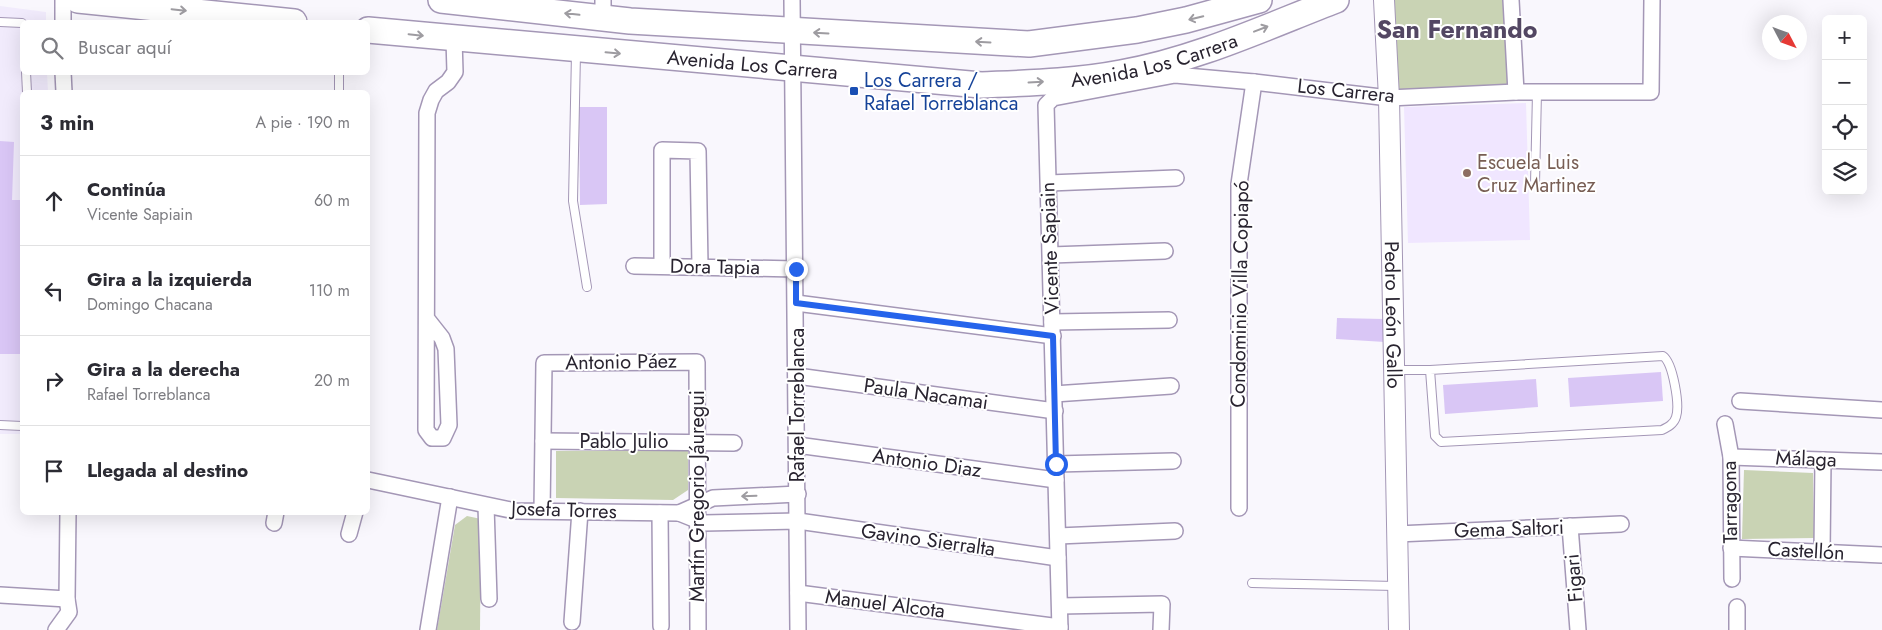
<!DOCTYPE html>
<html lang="es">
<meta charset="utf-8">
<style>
body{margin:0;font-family:Jost,sans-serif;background:#f2f2f3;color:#2b2b33}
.controls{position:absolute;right:15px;top:15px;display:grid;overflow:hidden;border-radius:8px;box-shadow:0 5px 20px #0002}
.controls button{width:45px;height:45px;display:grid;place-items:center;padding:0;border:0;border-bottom:1px solid #e1e1e2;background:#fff;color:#2b2b33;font:25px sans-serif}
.compass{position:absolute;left:1762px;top:15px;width:45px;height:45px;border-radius:50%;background:#fff;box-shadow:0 5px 20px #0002;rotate:131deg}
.stop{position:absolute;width:15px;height:15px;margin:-11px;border:4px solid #2563eb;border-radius:50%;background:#fff}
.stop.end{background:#2563eb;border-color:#fff;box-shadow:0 1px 5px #0008}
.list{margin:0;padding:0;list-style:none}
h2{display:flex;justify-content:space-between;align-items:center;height:65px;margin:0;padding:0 20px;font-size:21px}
h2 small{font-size:16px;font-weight:400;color:#7c7c81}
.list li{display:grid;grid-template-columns:32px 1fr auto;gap:15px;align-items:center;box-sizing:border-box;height:90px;padding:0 20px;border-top:1px solid #e1e1e2}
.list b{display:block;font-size:19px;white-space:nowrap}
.list p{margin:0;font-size:16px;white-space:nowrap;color:#7c7c81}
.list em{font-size:16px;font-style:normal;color:#7c7c81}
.icon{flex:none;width:28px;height:28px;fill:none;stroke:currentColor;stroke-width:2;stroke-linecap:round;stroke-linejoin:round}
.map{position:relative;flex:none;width:1882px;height:630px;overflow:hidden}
.search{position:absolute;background:#fff;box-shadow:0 5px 20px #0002;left:20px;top:20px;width:350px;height:55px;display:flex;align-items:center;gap:12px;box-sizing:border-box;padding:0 18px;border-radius:8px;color:#7c7c81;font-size:19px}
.panel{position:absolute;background:#fff;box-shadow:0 5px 20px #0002;left:20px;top:90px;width:350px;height:425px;border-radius:8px}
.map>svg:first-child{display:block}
</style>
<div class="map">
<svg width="1882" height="630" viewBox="0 0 1882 630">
<rect width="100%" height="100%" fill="#f9f7fd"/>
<!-- commercial -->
<polygon fill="#f1ebfc" points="0,6 46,12 46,22 22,22 22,72 47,73 48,92 22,92 22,434 0,434"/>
<!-- built -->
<polygon fill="#f0e6ff" points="1526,103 1530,240 1408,243 1404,107"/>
<!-- green -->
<g fill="#c9d3b4">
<polygon points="1389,0 1507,0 1512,88 1397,94"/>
<polygon points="688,450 688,490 673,500 556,498 556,451"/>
<polygon points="1744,470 1813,473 1814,538 1742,539"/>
<polygon points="467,516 481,519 480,630 437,630 455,525"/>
</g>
<!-- building -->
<g fill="#d9c6f5">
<polygon points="579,107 607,107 607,204 580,205"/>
<polygon points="0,141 14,142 12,200 22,200 22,354 0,354"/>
<polygon points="1337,318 1384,319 1385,342 1336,339"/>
<polygon points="1661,372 1663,401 1570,407 1568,378"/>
<polygon points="1536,379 1538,407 1445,414 1443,385"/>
</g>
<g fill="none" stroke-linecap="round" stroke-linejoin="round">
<defs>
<g id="service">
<polyline points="0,22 22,23"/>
<polyline points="576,53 573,201 587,287"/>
<polyline points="26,72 27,92"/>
<polyline points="339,92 339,72"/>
<polyline points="1535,184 1537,92"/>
<path d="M1394,370H1430L1663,356C1673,363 1680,405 1676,417C1674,424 1668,427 1662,430L1441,442L1435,436L1430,370"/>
<polyline points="0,425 22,426"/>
<polyline points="1252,583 1396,586"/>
</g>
<g id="minor">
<polyline points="63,0 63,22"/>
<polyline points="792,0 798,630"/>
<polyline points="1511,0 1516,92"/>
<polyline points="603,18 603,0"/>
<polyline points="63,72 64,92"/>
<polyline points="1049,183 1176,178"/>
<polyline points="1051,255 1165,251"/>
<polyline points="634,266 796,269"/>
<polyline points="662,266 662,150 698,151 700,266"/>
<polyline points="796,303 1053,336"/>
<polyline points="427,319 442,338 446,349 449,425 443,438 432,438 426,430 427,113 431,100 436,91 448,82 455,72 454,39"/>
<polyline points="1052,322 1169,320"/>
<polyline points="797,376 1055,411"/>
<polyline points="1054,394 1171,386"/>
<polyline points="1740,401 1882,410"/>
<polyline points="1725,424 1731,457 1732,579"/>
<polyline points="543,441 734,443"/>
<polyline points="797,445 1056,480"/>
<polyline points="1731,457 1882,462"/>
<polyline points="1056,464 1173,461"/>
<polyline points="368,480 515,511 679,513"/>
<polyline points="798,494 713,498 679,513 704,523 798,521 1058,558"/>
<polyline points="486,506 489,599"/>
<polyline points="1239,508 1239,184 1254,82"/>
<polyline points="542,511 544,363 697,362 698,630"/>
<polyline points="660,513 661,626"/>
<polyline points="274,523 276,512"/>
<polyline points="1570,526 1578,630"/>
<polyline points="349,534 355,512"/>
<polyline points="1397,534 1621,524"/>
<polyline points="1058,536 1175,531"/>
<polyline points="1731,548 1882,555"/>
<polyline points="1822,552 1823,460"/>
<polyline points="798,593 1060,627"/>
<polyline points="0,595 67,599"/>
<polyline points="1060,606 1162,604 1161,630"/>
<polyline points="1737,607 1737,630"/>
<polyline points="572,622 580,511"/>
<polyline points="56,630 69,612 67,599 68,512"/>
<polyline points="428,630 450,497"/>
<polyline points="1060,630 1046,105 1053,98 1175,75 1254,82 1389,98 1516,92 1651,92 1652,0"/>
</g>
<g id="tertiary">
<path id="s1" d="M1384,0L1389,98L1399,630"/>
</g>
<g id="primary">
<polyline points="78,0 294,22"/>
<polyline points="441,0 630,21 1029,44 1137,30 1186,20 1259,0"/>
<path id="s2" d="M368,30L981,85C1027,83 1074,82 1121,73C1195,60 1266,27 1336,0"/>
</g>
</defs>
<!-- service casing -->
<use href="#service" stroke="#a497b6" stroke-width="10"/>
<!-- minor casing -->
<use href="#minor" stroke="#a497b6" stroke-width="18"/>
<!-- tertiary casing -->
<use href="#tertiary" stroke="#a497b6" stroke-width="22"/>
<!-- primary casing -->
<use href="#primary" stroke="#a497b6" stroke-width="28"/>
<!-- service -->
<use href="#service" stroke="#fff" stroke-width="8"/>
<!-- minor -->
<use href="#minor" stroke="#fff" stroke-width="15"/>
<!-- tertiary -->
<use href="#tertiary" stroke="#fff" stroke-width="20"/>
<!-- primary -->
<use href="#primary" stroke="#fff" stroke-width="25"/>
</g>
<!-- one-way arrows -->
<defs><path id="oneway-shaft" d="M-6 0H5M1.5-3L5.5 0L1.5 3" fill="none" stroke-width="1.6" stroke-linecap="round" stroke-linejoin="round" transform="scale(1.25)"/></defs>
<g stroke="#9e9ca1">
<use href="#oneway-shaft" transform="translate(179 10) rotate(6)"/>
<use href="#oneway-shaft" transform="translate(572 14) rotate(-174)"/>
<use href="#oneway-shaft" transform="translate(1196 18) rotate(166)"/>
<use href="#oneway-shaft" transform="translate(1261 29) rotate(-21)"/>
<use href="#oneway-shaft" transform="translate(821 33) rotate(-177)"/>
<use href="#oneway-shaft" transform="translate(416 35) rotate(6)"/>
<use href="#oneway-shaft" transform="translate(983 42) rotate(-177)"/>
<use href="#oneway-shaft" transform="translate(613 53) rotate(5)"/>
<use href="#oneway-shaft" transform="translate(1036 82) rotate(-3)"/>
<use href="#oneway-shaft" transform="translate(749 496) rotate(178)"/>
</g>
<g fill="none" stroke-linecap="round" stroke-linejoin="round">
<!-- route -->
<polyline stroke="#2563eb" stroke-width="6" points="796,269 796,303 1053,336 1056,464"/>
</g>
<!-- markers -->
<rect fill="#1a4fb4" stroke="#fff" stroke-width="2" x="849" y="86" width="10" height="10" rx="2.5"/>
<circle fill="#8d6e63" stroke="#fff" stroke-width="2" cx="1467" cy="173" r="5"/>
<g text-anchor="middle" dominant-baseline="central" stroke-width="4" stroke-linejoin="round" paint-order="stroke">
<!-- street labels -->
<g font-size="20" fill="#28232f" stroke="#fff">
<text stroke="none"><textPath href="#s2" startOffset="791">Avenida Los Carrera</textPath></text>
<text stroke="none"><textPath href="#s2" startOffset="386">Avenida Los Carrera</textPath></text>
<text transform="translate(1346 91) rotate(6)">Los Carrera</text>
<text transform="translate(1050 248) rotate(-92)">Vicente Sapiain</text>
<text transform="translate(715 267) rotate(1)">Dora Tapia</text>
<text transform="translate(1240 294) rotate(-89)">Condominio Villa Copiapó</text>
<text stroke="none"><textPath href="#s1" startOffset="315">Pedro León Gallo</textPath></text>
<text transform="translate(621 362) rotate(-1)">Antonio Páez</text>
<text transform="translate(926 394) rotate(8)">Paula Nacamai</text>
<text transform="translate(797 405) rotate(-90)">Rafael Torreblanca</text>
<text x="624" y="441">Pablo Julio</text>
<text transform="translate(1806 459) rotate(2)">Málaga</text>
<text transform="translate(927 463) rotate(8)">Antonio Diaz</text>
<text transform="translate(697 496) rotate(-90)">Martín Gregorio Jáuregui</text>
<text transform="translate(1730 502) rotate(-91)">Tarragona</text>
<text transform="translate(564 510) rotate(2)">Josefa Torres</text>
<text transform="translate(1509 529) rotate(-2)">Gema Saltori</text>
<text transform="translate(928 540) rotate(8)">Gavino Sierralta</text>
<text transform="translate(1806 551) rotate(3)">Castellón</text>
<text transform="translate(1574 578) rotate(-95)">Figari</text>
<text transform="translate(885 604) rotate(7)">Manuel Alcota</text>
</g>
<!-- transit labels -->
<g font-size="20" fill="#164399" stroke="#fff" text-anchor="start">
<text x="864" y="80">Los Carrera /<tspan x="864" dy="23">Rafael Torreblanca</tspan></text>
</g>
<!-- education labels -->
<g font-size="20" fill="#785e54" stroke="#fff" text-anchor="start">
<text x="1477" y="162">Escuela Luis<tspan x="1477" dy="23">Cruz Martinez</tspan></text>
</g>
<!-- district labels -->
<g font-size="25" font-weight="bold" fill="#534763" stroke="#fff">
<text x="1457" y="29">San Fernando</text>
</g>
</g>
</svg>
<div class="controls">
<button>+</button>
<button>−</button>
<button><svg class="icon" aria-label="locate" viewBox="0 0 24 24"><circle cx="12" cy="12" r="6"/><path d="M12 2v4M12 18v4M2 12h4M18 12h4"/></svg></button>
<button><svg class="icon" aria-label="layers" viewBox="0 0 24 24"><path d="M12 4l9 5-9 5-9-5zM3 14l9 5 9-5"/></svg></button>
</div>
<svg class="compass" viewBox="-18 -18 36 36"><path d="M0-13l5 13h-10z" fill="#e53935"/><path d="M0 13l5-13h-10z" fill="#7c7c81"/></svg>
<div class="stop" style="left:1056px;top:464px"></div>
<div class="stop end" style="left:796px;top:269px"></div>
<div class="search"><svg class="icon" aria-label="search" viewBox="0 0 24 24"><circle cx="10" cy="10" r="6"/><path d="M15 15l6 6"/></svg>Buscar aquí</div>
<section class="panel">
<h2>3 min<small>A pie · 190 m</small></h2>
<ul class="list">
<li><svg class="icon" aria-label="ahead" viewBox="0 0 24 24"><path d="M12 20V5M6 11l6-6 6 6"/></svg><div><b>Continúa</b><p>Vicente Sapiain</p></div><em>60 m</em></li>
<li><svg class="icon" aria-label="left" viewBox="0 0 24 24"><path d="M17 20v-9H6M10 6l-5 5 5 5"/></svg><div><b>Gira a la izquierda</b><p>Domingo Chacana</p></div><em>110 m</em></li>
<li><svg class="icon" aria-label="right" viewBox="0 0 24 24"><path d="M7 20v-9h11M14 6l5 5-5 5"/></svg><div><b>Gira a la derecha</b><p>Rafael Torreblanca</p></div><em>20 m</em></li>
<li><svg class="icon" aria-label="arrive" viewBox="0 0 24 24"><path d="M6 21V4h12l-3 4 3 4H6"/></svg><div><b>Llegada al destino</b></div></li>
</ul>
</section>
</div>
